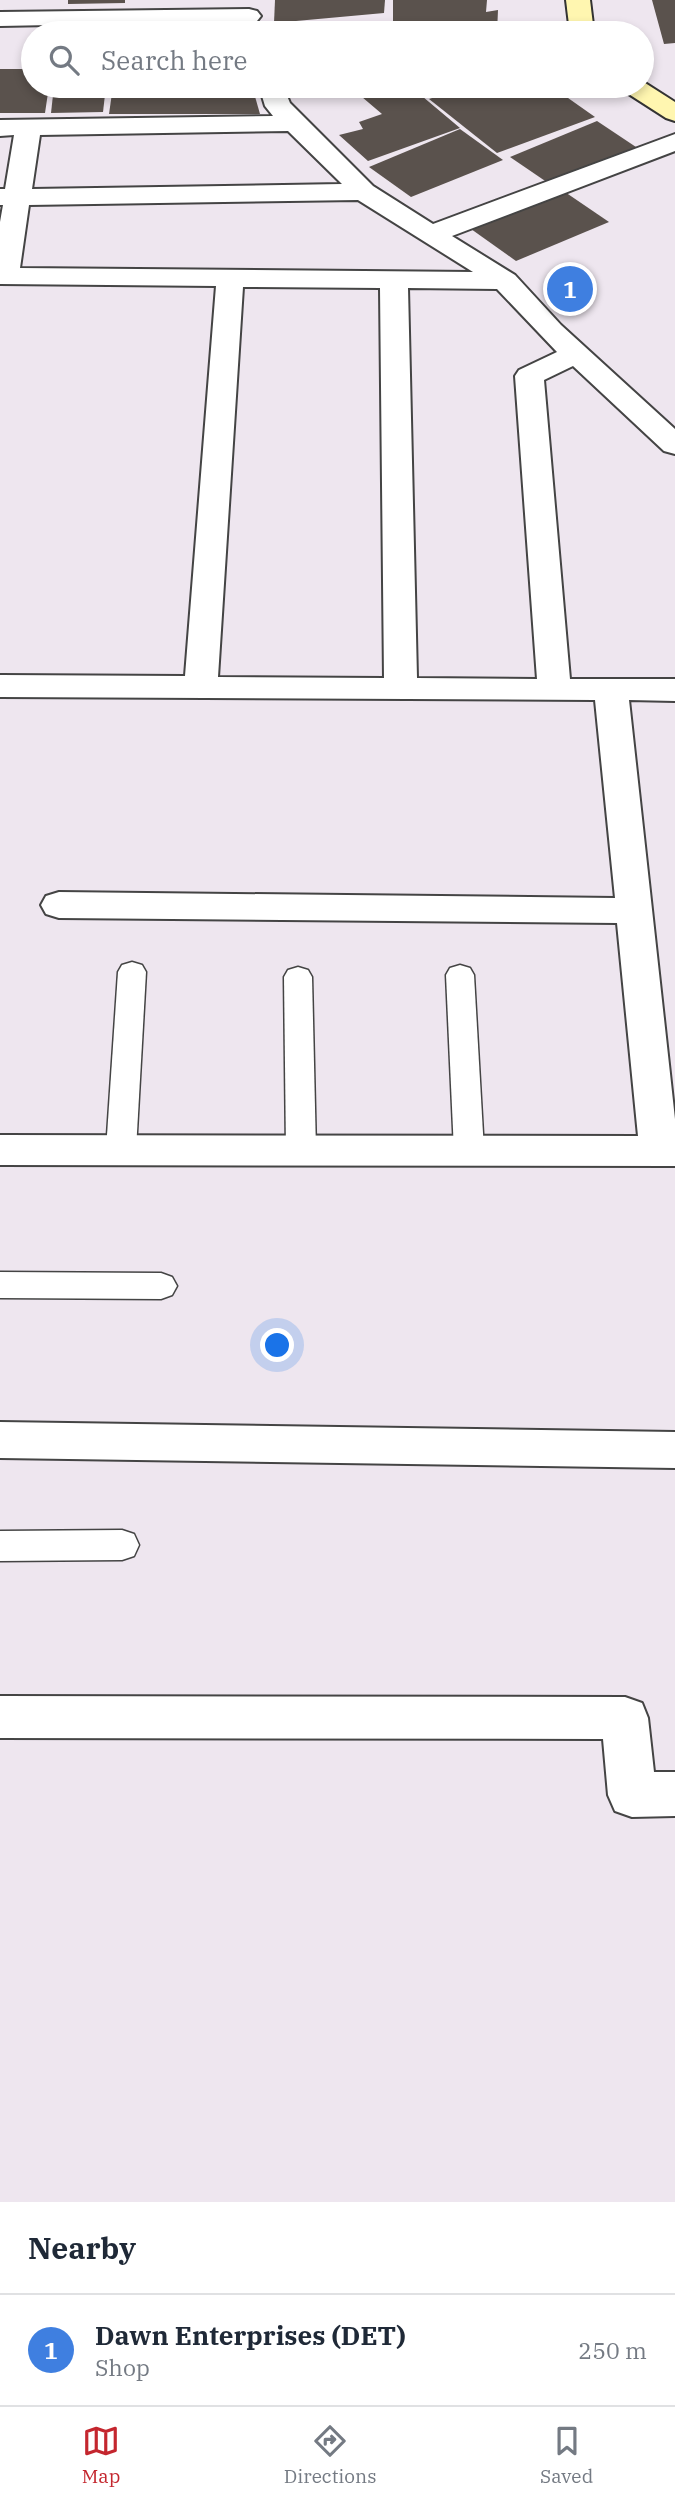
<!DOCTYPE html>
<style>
body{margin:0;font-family:"IBM Plex Serif",serif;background:#f6f6f7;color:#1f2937}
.you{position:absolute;left:278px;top:1346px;width:24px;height:24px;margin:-18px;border:5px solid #fff;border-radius:50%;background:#1a73e8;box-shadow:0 0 0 10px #1a73e833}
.badge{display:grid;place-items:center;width:46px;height:46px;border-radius:50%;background:#c4262e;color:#fff;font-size:23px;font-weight:700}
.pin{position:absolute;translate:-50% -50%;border:4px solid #fff;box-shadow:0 2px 7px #0006}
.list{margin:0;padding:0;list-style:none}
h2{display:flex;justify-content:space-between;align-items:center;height:91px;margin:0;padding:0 28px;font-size:30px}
h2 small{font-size:23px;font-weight:400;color:#747a83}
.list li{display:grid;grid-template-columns:46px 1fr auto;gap:21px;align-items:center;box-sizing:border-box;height:112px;padding:0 28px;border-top:2px solid #e0e1e3}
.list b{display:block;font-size:26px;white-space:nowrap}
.list p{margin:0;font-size:23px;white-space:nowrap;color:#747a83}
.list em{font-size:23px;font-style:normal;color:#747a83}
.icon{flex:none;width:38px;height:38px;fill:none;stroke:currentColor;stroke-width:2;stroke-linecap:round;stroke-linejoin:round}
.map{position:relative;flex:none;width:675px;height:2202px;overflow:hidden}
.search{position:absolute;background:#fff;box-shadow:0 4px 10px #0003;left:21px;right:21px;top:21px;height:77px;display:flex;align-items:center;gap:18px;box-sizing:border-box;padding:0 24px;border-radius:38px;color:#747a83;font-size:26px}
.sheet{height:203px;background:#fff}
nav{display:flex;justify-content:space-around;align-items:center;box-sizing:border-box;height:98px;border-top:2px solid #e0e1e3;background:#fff;font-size:19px;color:#747a83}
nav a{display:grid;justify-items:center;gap:4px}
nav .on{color:#c4262e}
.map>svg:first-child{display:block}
</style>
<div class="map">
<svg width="675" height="2202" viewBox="0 0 675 2202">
<rect width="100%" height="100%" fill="#fffdf5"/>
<!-- industrial -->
<path fill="#eee6ef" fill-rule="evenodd" d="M0,0H675V2202H0ZM33,33H642V86H33Z"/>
<!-- building -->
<g fill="#5a524d">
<polygon points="68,0 125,0 125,3 68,4"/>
<polygon points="275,0 385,0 384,13 274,23"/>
<polygon points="393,0 487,0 486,12 498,10 497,33 398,33 393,24"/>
<polygon points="652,0 675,0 675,43 664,44"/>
<polygon points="111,24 110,33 59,33 61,25"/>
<polygon points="231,24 234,33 113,33 114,26"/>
<polygon points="0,69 33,69 33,86 49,86 45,113 0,113"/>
<polygon points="54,86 106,86 103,112 51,113"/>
<polygon points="113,86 252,86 260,114 109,114"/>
<polygon points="300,86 334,86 334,87 304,94"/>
<polygon points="401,86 410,86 460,128 368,161 339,135 363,129 359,122 382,114 362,97"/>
<polygon points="420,86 456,86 428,96"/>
<polygon points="469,86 551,86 595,117 497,153 429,99"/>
<polygon points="597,121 642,151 554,187 510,157"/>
<polygon points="460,129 503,160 411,197 369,167"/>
<polygon points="562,190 609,222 516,261 471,229"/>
</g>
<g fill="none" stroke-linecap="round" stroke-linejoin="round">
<defs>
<g id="lane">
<polygon points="132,962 142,965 146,972 136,1150 132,1158 121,1162 110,1158 106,1150 118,972 122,965"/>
<polygon points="460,965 470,968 474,975 484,1151 480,1159 469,1163 458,1159 454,1151 446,975 450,968"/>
<polygon points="298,967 308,970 312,977 316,1151 312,1159 301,1163 290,1159 286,1151 284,977 288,970"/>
<polygon points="0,1272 161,1273 172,1277 177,1286 172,1295 161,1299 0,1298"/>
<polygon points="122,1530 134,1534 139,1545 134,1556 122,1560 0,1561 0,1531"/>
</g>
<g id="street">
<polygon points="249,9 257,11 261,16 257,21 0,26 0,12"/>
<path d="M259,86H283L290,103L373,186L433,224L675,134V151L452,236L515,275L561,325L675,429V454L664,451L573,366L544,380L570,679H675V701L629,700L675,1119V1166L0,1165V1135L638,1136L617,923L59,918L46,914L41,905L46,896L59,892L615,898L595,700L0,697V675L185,676L216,286L0,284V222L3,205H0V189H5L14,135L0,136V120L273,116L265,106ZM288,131L342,184L32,189L40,135ZM358,200L473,272L20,268L29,205ZM243,287L380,288L384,678L218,677ZM408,288L497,289L557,352L519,370L515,376L537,679L417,678Z"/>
<polygon points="0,1422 675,1432 675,1468 0,1458"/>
<polygon points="0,1696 625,1697 642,1703 648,1718 654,1772 675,1772 675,1816 632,1817 615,1811 608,1795 603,1739 0,1738"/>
</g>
<g id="secondary">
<polygon points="566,0 590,0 594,33 570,33"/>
<polygon points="642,81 675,102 675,121 666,118 624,91 621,86 642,86"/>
</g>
</defs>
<!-- lane casing -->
<use href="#lane" stroke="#444" stroke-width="3"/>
<!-- street casing -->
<use href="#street" stroke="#444" stroke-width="4"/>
<!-- secondary casing -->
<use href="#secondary" stroke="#333" stroke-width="4"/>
<!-- lane -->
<use href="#lane" fill="#fff" fill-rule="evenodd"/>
<!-- street -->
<use href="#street" fill="#fff" fill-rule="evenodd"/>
<!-- secondary -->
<use href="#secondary" fill="#fff6b0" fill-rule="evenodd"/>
</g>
</svg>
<div class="you"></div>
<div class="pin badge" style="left:570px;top:289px;background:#3f7fe0">1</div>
<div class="search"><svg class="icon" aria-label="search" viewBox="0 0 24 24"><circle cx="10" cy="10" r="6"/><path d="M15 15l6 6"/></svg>Search here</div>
</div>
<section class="sheet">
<h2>Nearby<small></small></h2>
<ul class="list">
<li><span class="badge" style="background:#3f7fe0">1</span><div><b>Dawn Enterprises (DET)</b><p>Shop</p></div><em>250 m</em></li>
</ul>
</section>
<nav>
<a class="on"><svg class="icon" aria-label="map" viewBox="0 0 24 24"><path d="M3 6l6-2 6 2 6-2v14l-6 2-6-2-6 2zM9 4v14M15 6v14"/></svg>Map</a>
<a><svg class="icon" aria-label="directions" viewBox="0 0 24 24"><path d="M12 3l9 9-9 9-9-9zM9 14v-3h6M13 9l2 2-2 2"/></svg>Directions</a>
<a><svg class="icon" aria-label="saved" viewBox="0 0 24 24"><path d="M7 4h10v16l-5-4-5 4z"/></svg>Saved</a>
</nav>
